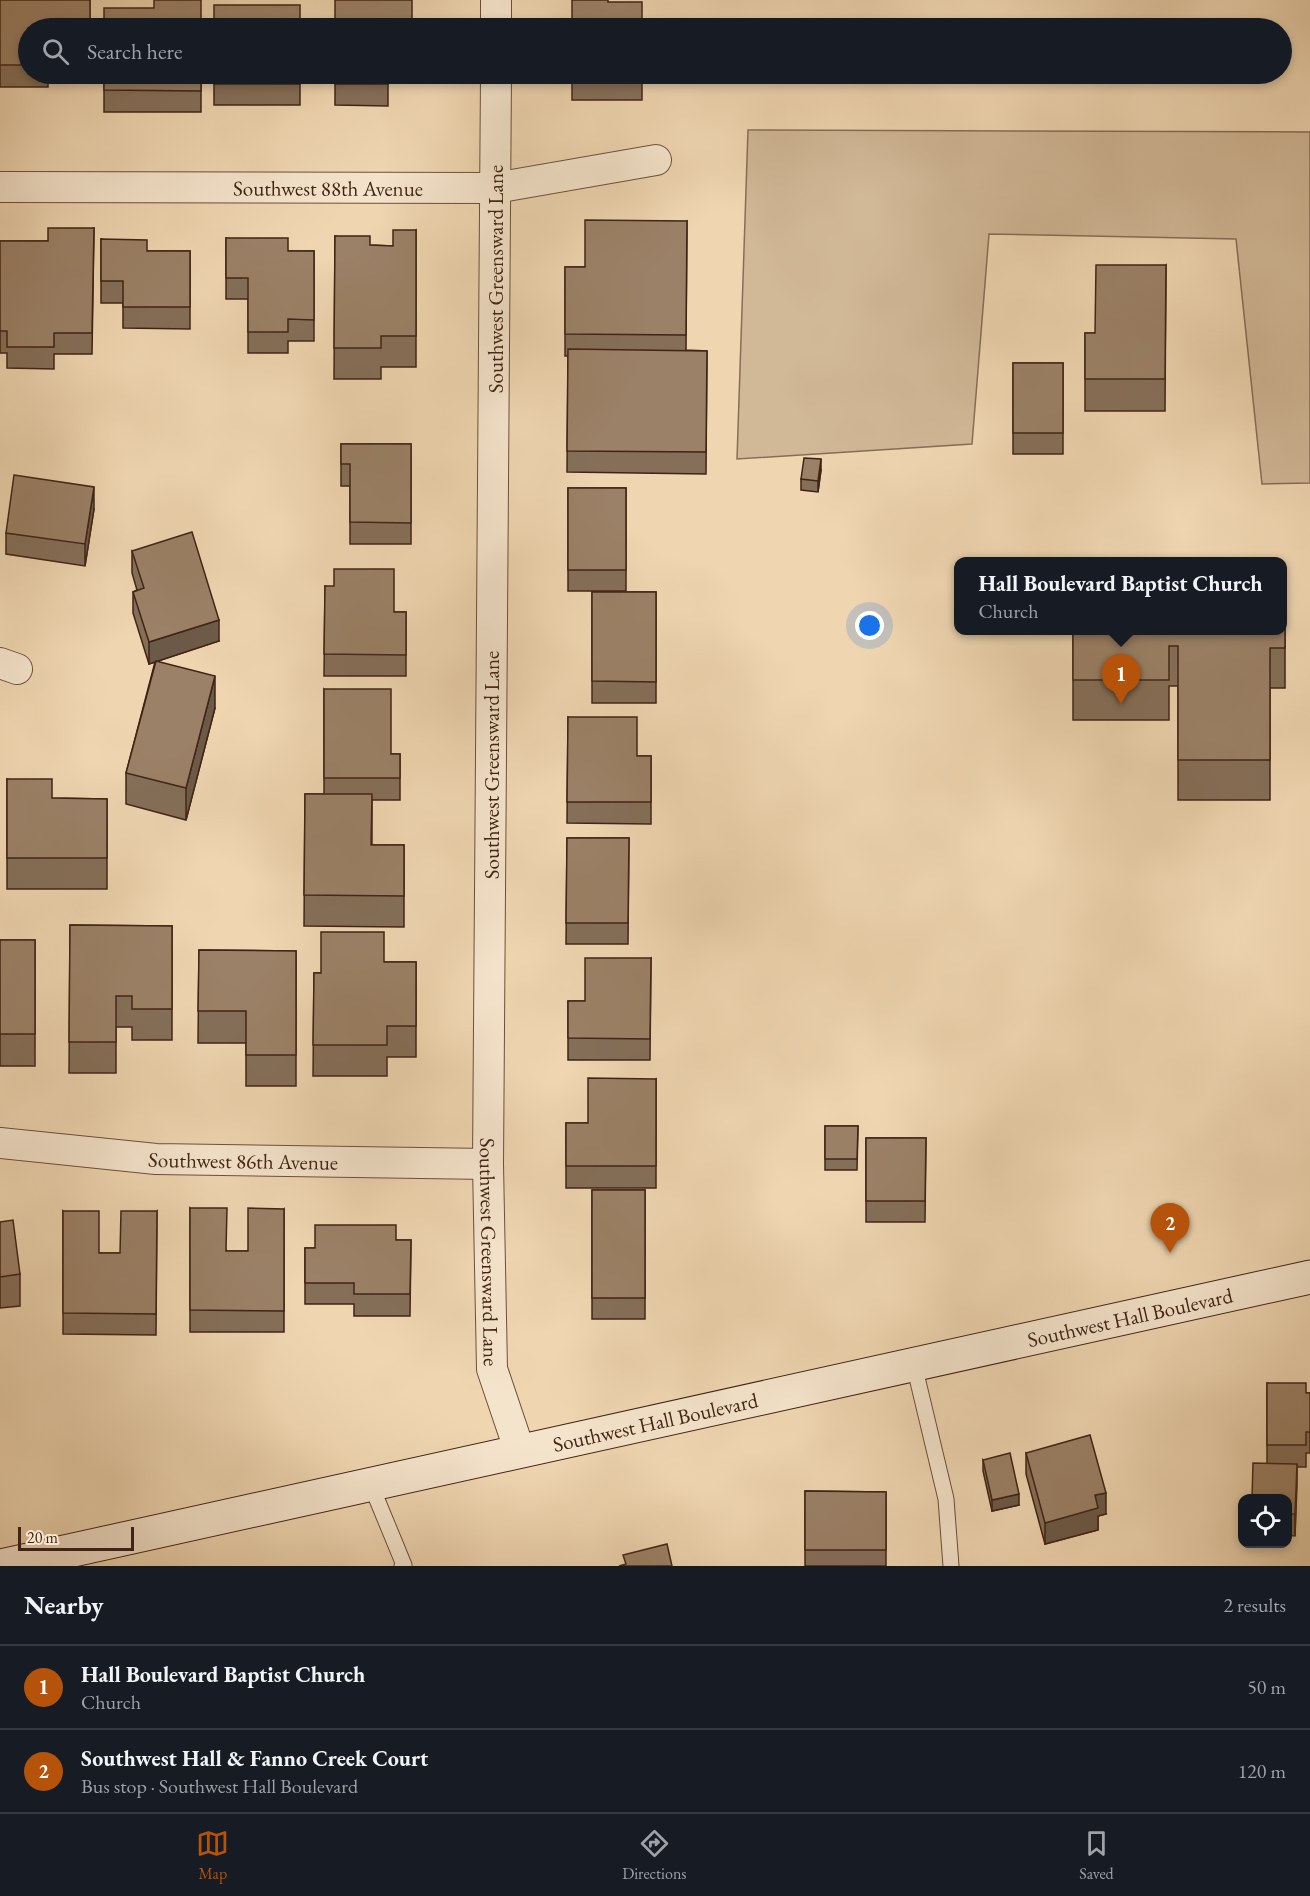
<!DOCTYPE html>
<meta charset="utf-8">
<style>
body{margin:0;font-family:"EB Garamond",serif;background:#242831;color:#f1f3f6}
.controls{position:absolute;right:18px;bottom:18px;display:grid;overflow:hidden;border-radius:12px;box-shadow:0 3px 9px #0003}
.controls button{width:54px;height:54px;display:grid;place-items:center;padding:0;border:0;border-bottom:2px solid #363941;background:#171b24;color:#f1f3f6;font:30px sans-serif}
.scale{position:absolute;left:18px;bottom:15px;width:116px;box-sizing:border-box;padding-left:6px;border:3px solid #402416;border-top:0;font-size:16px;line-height:21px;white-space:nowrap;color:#402416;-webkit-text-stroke:4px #f5e4cc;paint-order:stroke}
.you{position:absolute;left:870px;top:626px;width:21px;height:21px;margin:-15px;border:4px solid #fff;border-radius:50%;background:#1a73e8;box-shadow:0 0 0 9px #1a73e833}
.badge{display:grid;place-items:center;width:39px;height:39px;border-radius:50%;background:#b45309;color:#fff;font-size:20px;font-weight:700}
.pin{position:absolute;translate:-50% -50px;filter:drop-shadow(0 2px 3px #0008)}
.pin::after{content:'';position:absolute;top:32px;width:21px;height:18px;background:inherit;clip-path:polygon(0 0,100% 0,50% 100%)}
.popup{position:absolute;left:954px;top:557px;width:333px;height:78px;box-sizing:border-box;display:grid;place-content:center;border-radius:12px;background:#171b24;filter:drop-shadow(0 2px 4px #0005);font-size:20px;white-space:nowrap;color:#9ea1a6}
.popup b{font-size:22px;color:#f1f3f6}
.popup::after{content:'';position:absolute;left:50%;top:100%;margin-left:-12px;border:12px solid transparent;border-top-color:#171b24}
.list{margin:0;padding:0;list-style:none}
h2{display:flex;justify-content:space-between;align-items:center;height:78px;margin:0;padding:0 24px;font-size:26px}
h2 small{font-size:20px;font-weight:400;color:#9ea1a6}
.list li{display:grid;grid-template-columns:39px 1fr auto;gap:18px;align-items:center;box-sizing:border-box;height:84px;padding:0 24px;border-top:2px solid #363941}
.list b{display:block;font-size:22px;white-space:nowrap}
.list p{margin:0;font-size:20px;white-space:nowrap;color:#9ea1a6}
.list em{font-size:20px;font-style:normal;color:#9ea1a6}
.icon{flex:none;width:33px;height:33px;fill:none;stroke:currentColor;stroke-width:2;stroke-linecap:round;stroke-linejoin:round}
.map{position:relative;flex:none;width:1310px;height:1566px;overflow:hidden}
.search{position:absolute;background:#171b24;box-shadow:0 3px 9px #0003;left:18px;right:18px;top:18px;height:66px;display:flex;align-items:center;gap:15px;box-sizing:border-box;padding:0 21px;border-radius:33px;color:#9ea1a6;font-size:22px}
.sheet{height:246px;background:#171b24}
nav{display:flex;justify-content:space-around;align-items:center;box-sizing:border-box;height:84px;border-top:2px solid #363941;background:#171b24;font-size:16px;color:#9ea1a6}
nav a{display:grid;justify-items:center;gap:3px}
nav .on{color:#b45309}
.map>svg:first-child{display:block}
</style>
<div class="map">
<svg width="1310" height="1566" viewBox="0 0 1310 1566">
<rect width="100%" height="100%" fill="#efd6b1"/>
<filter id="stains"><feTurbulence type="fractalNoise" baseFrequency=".00333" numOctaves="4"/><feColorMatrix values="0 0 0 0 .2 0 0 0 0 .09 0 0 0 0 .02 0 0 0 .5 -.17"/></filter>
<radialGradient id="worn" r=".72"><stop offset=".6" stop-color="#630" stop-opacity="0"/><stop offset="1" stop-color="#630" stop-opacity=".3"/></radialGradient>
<!-- green -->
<polygon fill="#d1b897" stroke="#886e56" stroke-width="1.5" points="748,130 1310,132 1310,483 1262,484 1236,239 989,234 972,444 737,459"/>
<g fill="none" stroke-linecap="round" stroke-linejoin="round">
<defs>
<g id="service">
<polyline points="914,1365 946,1499 951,1566"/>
<polyline points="371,1485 404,1565 402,1566"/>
</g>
<g id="minor">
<polyline points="496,28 496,0"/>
<path id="s1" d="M496,74L488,1164L492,1369L520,1452"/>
<path id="s2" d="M0,187L495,188L656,160"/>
<polyline points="0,663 17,669"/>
<path id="s3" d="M0,1143L156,1159L488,1164"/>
</g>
<g id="secondary">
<path id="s4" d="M1,1566L1310,1277"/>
</g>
</defs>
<!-- service casing -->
<use href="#service" stroke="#6c503d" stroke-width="17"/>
<!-- minor casing -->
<use href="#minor" stroke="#6c503d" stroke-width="32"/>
<!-- secondary casing -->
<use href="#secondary" stroke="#402416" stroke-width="35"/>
<!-- service -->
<use href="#service" stroke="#f5e4cc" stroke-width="15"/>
<!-- minor -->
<use href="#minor" stroke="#f5e4cc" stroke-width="30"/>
<!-- secondary -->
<use href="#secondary" stroke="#f5e4cc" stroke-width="33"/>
</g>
<!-- wall -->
<g fill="#856f59" stroke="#402416" stroke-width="1.5">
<polygon points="0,0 90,0 90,28 28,28 28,74 79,74 79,79 48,79 48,87 0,87"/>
<rect x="104" y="74" width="97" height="38"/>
<rect x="214" y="74" width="86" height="31"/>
<polygon points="335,74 388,74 388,106 335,105"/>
<rect x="572" y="74" width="70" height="26"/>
<polygon points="687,221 686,350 707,351 706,474 567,472 568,356 565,356 565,267 585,267"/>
<polygon points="94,228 92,354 54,354 54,369 7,368 7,353 0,353 0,241 48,241"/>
<polygon points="416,230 416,367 381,367 381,379 334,379 335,236 370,245 393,246"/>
<polygon points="226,238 288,251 314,251 314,341 288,341 288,353 248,353 248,299 226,299"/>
<polygon points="101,239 147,251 190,251 190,329 123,328 123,303 101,303"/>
<polygon points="1166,265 1165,411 1085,411 1085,333 1095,333"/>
<rect x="1013" y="363" width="50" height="91"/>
<polygon points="341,444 411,444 411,544 350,544 350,486 341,486"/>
<polygon points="821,470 818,492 801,490 801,479"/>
<rect x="568" y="488" width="58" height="103"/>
<polygon points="94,509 85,566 6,554 6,533"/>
<polygon points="132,551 219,641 158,661 215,708 186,820 126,804 126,773 155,662 149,664 133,613 133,592 137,590 132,573"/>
<polygon points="325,586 394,612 406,612 406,676 324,676"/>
<rect x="592" y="592" width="64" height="111"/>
<polygon points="1285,606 1285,688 1270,688 1270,800 1178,800 1178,686 1169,686 1169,720 1073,720 1073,630 1283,630"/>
<polygon points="324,689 391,754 400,754 400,800 372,800 372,845 404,845 404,927 304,926 305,794 324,794"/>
<polygon points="568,717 637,756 651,756 651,824 567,823"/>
<polygon points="7,779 52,798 107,799 107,889 7,889"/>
<polygon points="567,838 629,838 628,944 566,944"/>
<polygon points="70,925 172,926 172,1040 132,1040 132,1027 116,1027 116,1073 69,1073"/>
<rect x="0" y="940" width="35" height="126"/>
<polygon points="199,950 296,951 296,1086 246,1086 246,1043 198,1043"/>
<polygon points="651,958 650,1060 568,1060 568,1001 585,1001"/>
<polygon points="384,962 416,962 416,1057 387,1057 387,1076 313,1076 314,973 321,973"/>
<polygon points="656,1079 656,1188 566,1188 566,1123 588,1123"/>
<polygon points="825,1126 858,1126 857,1170 825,1170"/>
<polygon points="866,1138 926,1138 925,1222 866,1222"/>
<rect x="592" y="1190" width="53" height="129"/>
<polygon points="190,1208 227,1251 248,1251 284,1209 284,1332 190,1332"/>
<polygon points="63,1211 99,1253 120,1253 157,1211 156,1335 63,1334"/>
<polygon points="0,1222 20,1274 20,1306 0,1308"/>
<polygon points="396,1240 411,1240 410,1316 354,1316 354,1304 305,1304 305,1248 315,1248"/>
<polygon points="1267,1383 1306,1393 1310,1393 1310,1453 1306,1453 1306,1467 1297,1467 1295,1536 1287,1535 1287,1498 1267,1463"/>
<polygon points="1026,1453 1106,1514 1098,1516 1098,1530 1045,1544 1026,1474"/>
<polygon points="983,1460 1019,1505 992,1511 983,1471"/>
<polygon points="805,1491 886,1492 886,1566 805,1566"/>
</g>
<!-- shaded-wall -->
<g fill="#6c5a48" stroke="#402416" stroke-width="1.5">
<polygon points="821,459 821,470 818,492 818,481"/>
<polygon points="94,487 94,509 85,566 85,544"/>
<polygon points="219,620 219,641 149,664 149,642"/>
<polygon points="215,676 215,708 186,820 186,788"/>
<polygon points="1297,1464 1297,1486 1295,1536 1295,1514"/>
<polygon points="1106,1493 1106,1514 1098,1516 1098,1530 1045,1544 1045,1523 1095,1495"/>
<polygon points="1019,1494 1019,1505 992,1511 992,1500"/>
</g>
<!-- building -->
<g fill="#9b8167" stroke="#402416" stroke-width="1.5">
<polygon points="0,0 90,0 90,24 79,24 79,28 28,28 28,65 0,65"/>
<polygon points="154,0 201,0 201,28 104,28 104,8 154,8"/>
<rect x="335" y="0" width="77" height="28"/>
<polygon points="572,0 608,0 608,2 642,2 642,28 572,28"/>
<rect x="214" y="5" width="86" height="23"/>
<polygon points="104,74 201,74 201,91 104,90"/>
<rect x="214" y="74" width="86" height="10"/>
<rect x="335" y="74" width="53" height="10"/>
<polygon points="572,74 642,74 642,79 572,78"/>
<polygon points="585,220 687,221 686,335 565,334 565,267 585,267"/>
<polygon points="48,228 94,228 92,333 54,333 54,347 7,347 7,331 0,331 0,241 48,241"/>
<polygon points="393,230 416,230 416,336 381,336 381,348 334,348 335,236 370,236 370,245 393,246"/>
<polygon points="226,238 288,238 288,251 314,251 314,320 288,319 288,332 248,332 248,278 226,278"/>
<polygon points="101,239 147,240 147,251 190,251 190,307 123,307 123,281 101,281"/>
<polygon points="1096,265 1166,265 1165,379 1085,379 1085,333 1095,333"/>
<polygon points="568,349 707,351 706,452 567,451"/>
<rect x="1013" y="363" width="50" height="70"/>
<polygon points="341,444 411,444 411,523 350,522 350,464 341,464"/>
<polygon points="804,458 821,459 818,481 801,479"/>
<polygon points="14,475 94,487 85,544 6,533"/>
<rect x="568" y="488" width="58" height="82"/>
<polygon points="192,532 219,620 149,642 133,592 144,588 132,551"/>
<polygon points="334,569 394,569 394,612 406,612 406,655 324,654 325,586 334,586"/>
<polygon points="592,592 656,592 656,682 592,681"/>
<polygon points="1283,606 1285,606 1285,648 1270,648 1270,760 1178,760 1178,646 1169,646 1169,680 1073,680 1073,630 1283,630"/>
<polygon points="156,661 215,676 186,788 126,773"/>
<polygon points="324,689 391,689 391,754 400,754 400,778 324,778"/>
<polygon points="568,717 637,717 637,756 651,756 651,802 567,802"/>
<polygon points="7,779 52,779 52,798 107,799 107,858 7,858"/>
<polygon points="305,794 372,794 371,845 404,845 404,896 304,895"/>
<polygon points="567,838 629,838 628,923 566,923"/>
<polygon points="70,925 172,926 172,1009 132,1009 132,996 116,996 116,1042 69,1042"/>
<polygon points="321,932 384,932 384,962 416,962 416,1026 387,1026 387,1045 313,1045 314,973 321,973"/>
<rect x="0" y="940" width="35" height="94"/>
<polygon points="199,950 296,951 296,1055 246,1055 246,1011 198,1011"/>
<polygon points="585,958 651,958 650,1039 568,1038 568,1001 585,1001"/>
<polygon points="588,1078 656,1079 656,1166 566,1166 566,1123 588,1123"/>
<polygon points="825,1126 858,1126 857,1159 825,1159"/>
<polygon points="866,1138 926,1138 925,1201 866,1201"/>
<rect x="592" y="1190" width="53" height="108"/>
<polygon points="190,1208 227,1208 226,1251 248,1251 248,1208 284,1209 284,1311 190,1310"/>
<polygon points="63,1211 99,1211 99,1253 120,1253 121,1211 157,1211 156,1314 63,1313"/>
<polygon points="13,1220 20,1274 0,1277 0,1222"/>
<polygon points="315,1225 396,1225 396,1240 411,1240 410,1294 354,1294 354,1283 305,1283 305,1248 315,1248"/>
<polygon points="1267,1383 1306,1383 1306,1393 1310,1393 1310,1432 1306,1432 1306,1445 1267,1445"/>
<polygon points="1090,1435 1106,1493 1095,1495 1098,1508 1045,1523 1026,1453"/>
<polygon points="1010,1453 1019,1494 992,1500 983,1460"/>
<polygon points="1253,1463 1297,1464 1295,1514 1287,1514 1287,1498 1252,1498"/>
<polygon points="805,1491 886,1492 886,1550 805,1550"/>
<polygon points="667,1544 672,1566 619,1566 626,1564 623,1555"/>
</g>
<g text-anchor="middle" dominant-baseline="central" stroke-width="4.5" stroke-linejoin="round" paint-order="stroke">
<!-- street labels -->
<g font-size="21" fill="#402416" stroke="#f5e4cc">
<text stroke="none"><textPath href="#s2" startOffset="328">Southwest 88th Avenue</textPath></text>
<text transform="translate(495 279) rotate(-90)">Southwest Greensward Lane</text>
<text transform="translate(491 765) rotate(-90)">Southwest Greensward Lane</text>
<text stroke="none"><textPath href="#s3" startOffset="244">Southwest 86th Avenue</textPath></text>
<text stroke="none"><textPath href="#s1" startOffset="1178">Southwest Greensward Lane</textPath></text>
<text stroke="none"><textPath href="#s4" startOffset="1156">Southwest Hall Boulevard</textPath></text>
<text stroke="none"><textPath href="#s4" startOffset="670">Southwest Hall Boulevard</textPath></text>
</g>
</g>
<rect width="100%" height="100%" filter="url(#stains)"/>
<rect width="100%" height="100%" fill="url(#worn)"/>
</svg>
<div class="controls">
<button><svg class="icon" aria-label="locate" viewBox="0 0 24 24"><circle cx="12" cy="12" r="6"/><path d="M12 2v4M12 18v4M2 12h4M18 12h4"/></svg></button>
</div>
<div class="scale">20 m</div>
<div class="you"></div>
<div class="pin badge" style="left:1121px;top:704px">1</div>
<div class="popup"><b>Hall Boulevard Baptist Church</b>Church</div>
<div class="pin badge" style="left:1170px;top:1253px">2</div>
<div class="search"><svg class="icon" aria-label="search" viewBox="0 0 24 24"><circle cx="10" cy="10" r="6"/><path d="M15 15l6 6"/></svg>Search here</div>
</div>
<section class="sheet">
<h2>Nearby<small>2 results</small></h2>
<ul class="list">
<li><span class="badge">1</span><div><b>Hall Boulevard Baptist Church</b><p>Church</p></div><em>50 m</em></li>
<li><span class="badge">2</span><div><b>Southwest Hall &amp; Fanno Creek Court</b><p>Bus stop · Southwest Hall Boulevard</p></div><em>120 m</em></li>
</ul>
</section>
<nav>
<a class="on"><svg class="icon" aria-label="map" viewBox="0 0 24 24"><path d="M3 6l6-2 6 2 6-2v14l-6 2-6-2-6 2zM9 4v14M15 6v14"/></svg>Map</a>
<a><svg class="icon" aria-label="directions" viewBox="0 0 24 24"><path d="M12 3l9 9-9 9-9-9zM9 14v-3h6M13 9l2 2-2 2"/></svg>Directions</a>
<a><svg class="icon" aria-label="saved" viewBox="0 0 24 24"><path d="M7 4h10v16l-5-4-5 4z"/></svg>Saved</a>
</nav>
